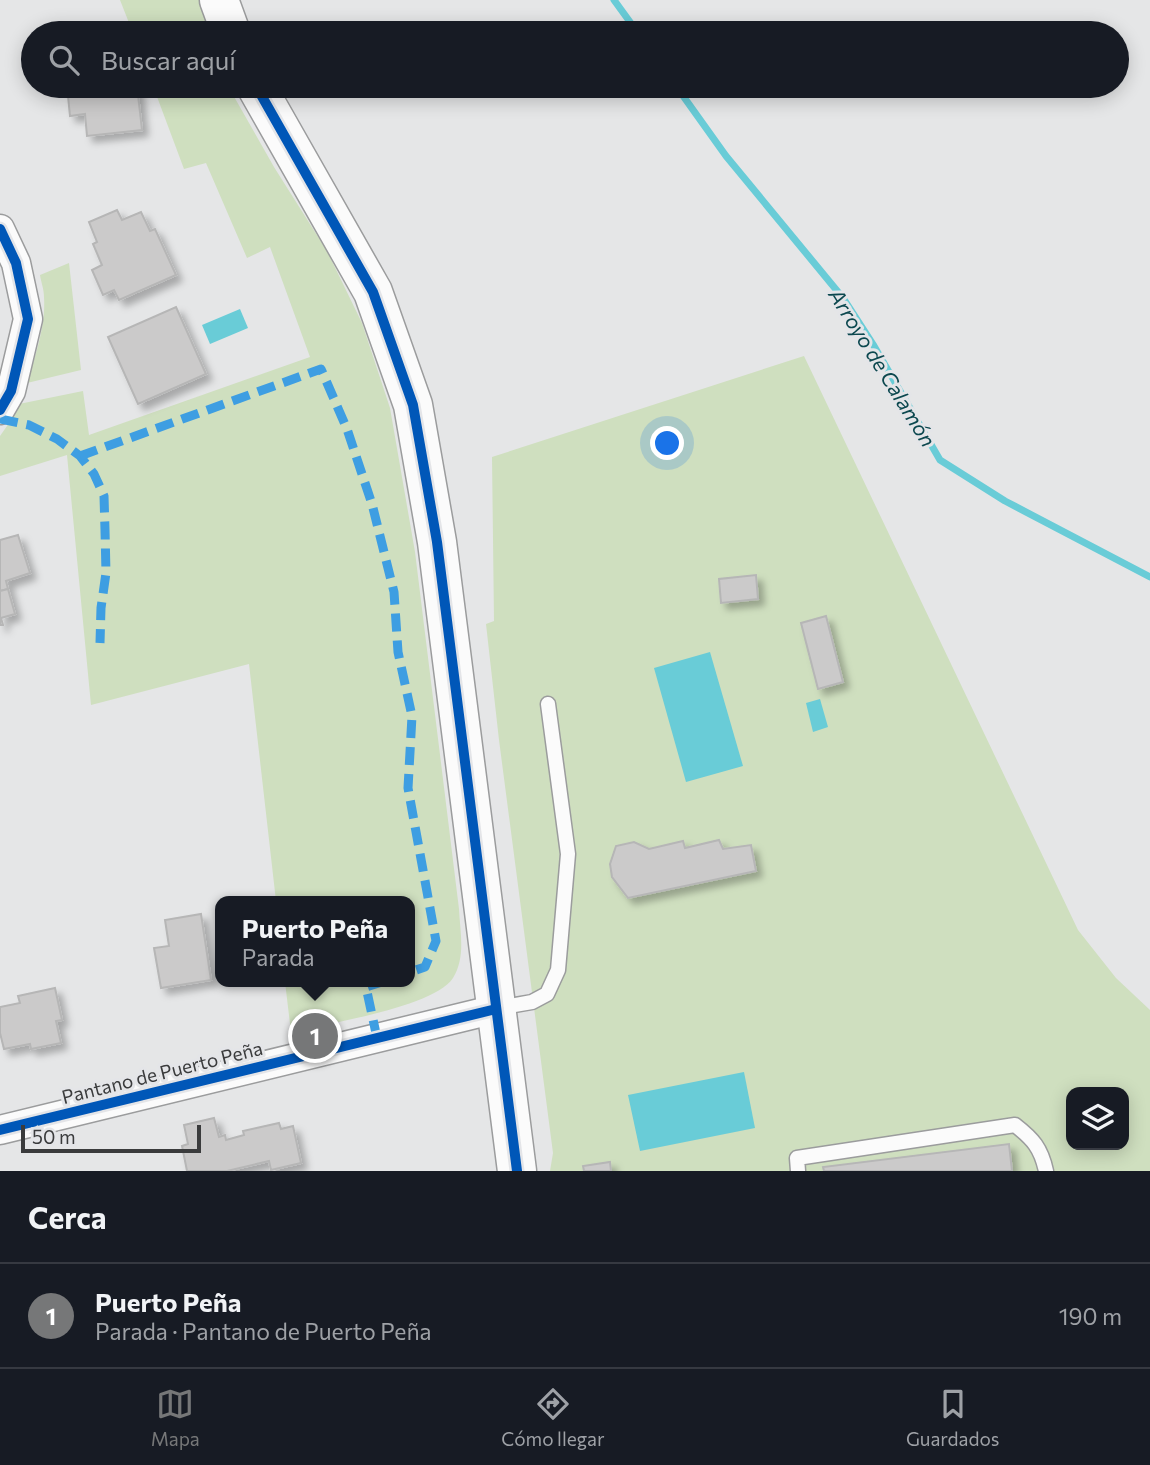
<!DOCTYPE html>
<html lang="es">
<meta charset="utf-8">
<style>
body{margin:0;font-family:Commissioner,sans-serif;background:#20242c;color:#f1f3f6}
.controls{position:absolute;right:21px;bottom:21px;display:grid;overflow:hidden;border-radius:14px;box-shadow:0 4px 18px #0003}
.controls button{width:63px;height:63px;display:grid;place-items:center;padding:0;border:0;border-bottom:2px solid #363941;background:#171b24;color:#f1f3f6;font:35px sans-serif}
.scale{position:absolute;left:21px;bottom:18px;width:180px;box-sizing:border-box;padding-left:7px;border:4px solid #3a3b3c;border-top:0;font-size:19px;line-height:24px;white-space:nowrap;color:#3a3b3c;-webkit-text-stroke:5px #e4e5e8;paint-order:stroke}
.you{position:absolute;left:668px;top:444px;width:24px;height:24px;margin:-18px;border:5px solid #fff;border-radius:50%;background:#1a73e8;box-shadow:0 0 0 10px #1a73e833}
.badge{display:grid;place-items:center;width:46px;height:46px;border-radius:50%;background:#767778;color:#fff;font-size:23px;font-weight:700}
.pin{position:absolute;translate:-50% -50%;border:4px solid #fff;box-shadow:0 2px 7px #0006}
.popup{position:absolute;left:215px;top:896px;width:200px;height:91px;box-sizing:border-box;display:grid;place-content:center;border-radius:14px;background:#171b24;filter:drop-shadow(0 2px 5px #0005);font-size:23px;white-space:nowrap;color:#9ea1a6}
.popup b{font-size:26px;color:#f1f3f6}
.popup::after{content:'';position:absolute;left:50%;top:100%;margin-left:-14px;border:14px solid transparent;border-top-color:#171b24}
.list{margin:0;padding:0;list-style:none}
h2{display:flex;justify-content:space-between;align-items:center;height:91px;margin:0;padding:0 28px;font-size:30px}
h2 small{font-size:23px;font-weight:400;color:#9ea1a6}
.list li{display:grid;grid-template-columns:46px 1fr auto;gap:21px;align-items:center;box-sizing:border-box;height:105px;padding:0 28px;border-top:2px solid #363941}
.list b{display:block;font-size:26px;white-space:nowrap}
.list p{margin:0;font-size:23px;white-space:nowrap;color:#9ea1a6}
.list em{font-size:23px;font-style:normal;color:#9ea1a6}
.icon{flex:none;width:38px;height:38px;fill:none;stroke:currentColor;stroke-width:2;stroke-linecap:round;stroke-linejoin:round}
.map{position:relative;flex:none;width:1150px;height:1171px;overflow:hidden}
.search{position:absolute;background:#171b24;box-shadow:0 4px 18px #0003;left:21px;right:21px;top:21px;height:77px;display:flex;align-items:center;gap:18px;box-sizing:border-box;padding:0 24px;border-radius:38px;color:#9ea1a6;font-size:26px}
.sheet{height:196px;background:#171b24}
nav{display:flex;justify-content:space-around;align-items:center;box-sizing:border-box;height:98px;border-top:2px solid #363941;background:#171b24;font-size:19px;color:#9ea1a6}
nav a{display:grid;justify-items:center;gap:4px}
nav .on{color:#767778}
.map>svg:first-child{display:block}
</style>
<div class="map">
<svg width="1150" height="1171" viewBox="0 0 1150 1171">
<defs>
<filter id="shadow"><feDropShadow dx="6" dy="6" stdDeviation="3.5" flood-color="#0004"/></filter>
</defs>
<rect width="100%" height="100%" fill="#e5e6e7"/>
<!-- green -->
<g fill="#cfdfbf" fill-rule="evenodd">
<polygon points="120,0 199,0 210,33 133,33"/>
<path d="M153,86H228L274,167L327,251L362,323L390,408L415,552L459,909C460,932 466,957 453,978C435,1007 325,1024 291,1032L285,982H410V901H276L249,664L91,705L67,455L0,476V436L7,426L19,404L83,391L89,435L310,357L270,247L247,258L206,163L184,169Z"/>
<path d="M69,263L81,370L27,383C35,356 46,326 44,297C44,289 41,282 40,275Z"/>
<path d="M804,356L1078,930L1116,978L1150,1010V1171H550L553,1153L499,740L486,624L494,621L492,457ZM1071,1092H1124V1145H1071Z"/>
</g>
<!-- water -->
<g fill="#69ccd7">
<polygon points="240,309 248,328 210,344 202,325"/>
<polygon points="710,652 743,766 686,782 654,668"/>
<polygon points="820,699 828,727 813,732 806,703"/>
<polygon points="744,1072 755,1128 640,1151 628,1095"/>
</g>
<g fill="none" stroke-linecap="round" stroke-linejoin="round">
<!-- stream -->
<g stroke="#69ccd7" stroke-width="7">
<polyline points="614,0 638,33"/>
<polyline points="676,86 726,156 843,298 874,346 940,460 1005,501 1150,577"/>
</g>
</g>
<!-- building -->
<g fill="#cbcaca" stroke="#b6b6b6" stroke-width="2" filter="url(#shadow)">
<polygon points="67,86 137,86 142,130 87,136 85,114 70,116"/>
<polygon points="117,210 122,220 141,212 150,231 155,229 176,275 119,300 114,290 103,295 92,270 102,265 93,244 97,242 89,222"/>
<polygon points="176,307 206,374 138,404 108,337"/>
<polygon points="18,535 30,573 6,581 8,589 0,591 0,540"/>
<polygon points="756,575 758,599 721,603 719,579"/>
<polygon points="8,589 15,614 1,618 3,625 0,625 0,591"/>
<polygon points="826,616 843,682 818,689 801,623"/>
<polygon points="719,840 723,849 751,845 756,871 628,898 612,877 610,864 616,846 634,842 649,849 683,841 685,848"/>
<polygon points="201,914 211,980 161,988 154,948 169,946 165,920"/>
<polygon points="55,988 62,1020 56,1021 61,1043 31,1049 30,1044 4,1049 0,1033 0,1007 20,1003 18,996"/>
<polygon points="214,1118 219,1137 225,1135 226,1140 244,1135 243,1131 279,1123 281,1129 293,1126 301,1163 271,1170 269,1161 227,1171 187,1171 182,1146 188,1144 184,1125"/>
<polygon points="1009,1144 1012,1171 824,1171 823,1167"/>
<polygon points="610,1162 611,1171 584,1171 583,1166"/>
</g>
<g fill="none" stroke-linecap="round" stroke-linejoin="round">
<defs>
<g id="lane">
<polyline points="498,1008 532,1002 547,994 558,970 568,854 548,704"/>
<path d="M798,1171L797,1158L1015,1125C1033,1139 1041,1148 1046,1171"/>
</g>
<g id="street">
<polyline points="0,229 16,263 28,319 11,391 0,410"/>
<polyline points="0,1130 496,1009"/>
</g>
<g id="secondary">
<polyline points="219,0 231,33"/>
<polyline points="256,86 373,292 413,405 437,542 517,1171"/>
</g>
</defs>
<!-- lane casing -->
<use href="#lane" stroke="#9b9c9d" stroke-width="17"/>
<!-- street casing -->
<use href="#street" stroke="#9b9c9d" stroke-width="31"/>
<!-- secondary casing -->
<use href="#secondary" stroke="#9b9c9d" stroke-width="41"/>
<!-- lane -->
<use href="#lane" stroke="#fbfbfb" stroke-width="14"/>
<!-- street -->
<use href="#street" stroke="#fbfbfb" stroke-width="28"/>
<!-- secondary -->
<use href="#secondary" stroke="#fbfbfb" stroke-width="38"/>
<!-- quiet -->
<g stroke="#3e9ee2" stroke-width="9" stroke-dasharray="18 9" stroke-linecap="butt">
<polyline points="0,419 29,425 57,439 80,456 94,474 104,496 105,530 106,573 101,608 100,643"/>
<polyline points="80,456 321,369 347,429 372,504 394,592 398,652 412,716 408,788 436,941 425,967 410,972"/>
<polyline points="377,1038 366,987 382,982"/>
</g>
<defs>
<g id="cycleway">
<polyline points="256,86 373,292 413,405 437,542 517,1171"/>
<polyline points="0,229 16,263 28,319 11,391 0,410"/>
<polyline points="0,1130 496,1009"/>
</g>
</defs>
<!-- cycleway casing -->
<use href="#cycleway" stroke="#e4e5e8" stroke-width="15"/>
<!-- cycleway -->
<use href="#cycleway" stroke="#0057b8" stroke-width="10"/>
</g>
<g text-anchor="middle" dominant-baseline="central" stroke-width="6" stroke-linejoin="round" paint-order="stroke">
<!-- street labels -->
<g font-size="19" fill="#3a3b3c" stroke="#e4e5e8">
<text transform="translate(162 1072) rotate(-14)">Pantano de Puerto Peña</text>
</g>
<!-- water labels -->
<g font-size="21" font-style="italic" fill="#0c484f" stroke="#e4e5e8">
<text transform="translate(883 367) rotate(58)">Arroyo de Calamón</text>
</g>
</g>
</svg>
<div class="controls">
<button><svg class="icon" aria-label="layers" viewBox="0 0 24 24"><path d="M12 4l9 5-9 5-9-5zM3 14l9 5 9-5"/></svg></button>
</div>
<div class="scale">50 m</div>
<div class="you"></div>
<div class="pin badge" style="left:315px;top:1036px">1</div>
<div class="popup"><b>Puerto Peña</b>Parada</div>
<div class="search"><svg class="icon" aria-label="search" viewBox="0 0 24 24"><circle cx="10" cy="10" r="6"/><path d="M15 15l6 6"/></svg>Buscar aquí</div>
</div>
<section class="sheet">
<h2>Cerca<small></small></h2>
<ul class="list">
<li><span class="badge">1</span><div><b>Puerto Peña</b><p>Parada · Pantano de Puerto Peña</p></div><em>190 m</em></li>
</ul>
</section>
<nav>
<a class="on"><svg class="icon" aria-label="map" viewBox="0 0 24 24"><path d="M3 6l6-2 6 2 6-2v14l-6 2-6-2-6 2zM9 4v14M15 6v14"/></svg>Mapa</a>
<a><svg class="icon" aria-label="directions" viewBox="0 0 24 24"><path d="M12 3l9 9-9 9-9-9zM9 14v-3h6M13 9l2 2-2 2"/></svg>Cómo llegar</a>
<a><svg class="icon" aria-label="saved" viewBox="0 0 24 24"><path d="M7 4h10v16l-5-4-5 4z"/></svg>Guardados</a>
</nav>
